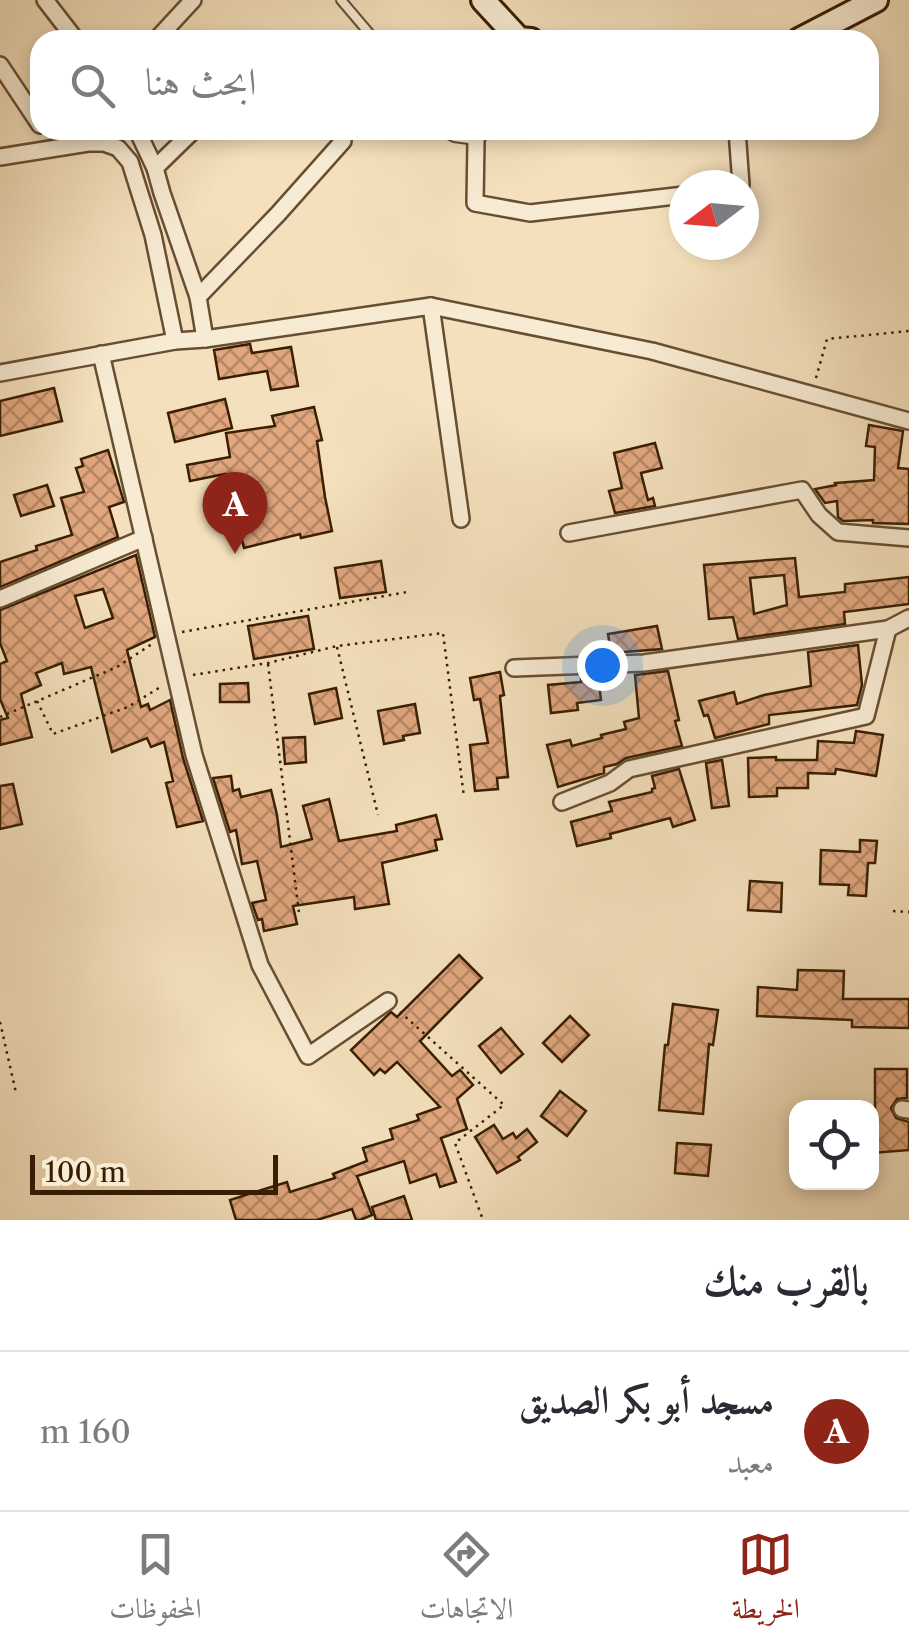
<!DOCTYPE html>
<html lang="ar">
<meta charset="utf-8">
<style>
body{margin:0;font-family:"Libre Caslon Text",Amiri,serif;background:#f2f2f3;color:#2b2b33;direction:rtl}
.controls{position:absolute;right:30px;bottom:30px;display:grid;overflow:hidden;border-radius:20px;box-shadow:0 5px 15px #0003}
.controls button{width:90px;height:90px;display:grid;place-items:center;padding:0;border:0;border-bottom:2px solid #e1e1e2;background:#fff;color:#2b2b33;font:50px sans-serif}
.compass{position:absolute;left:669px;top:170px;width:90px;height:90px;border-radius:50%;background:#fff;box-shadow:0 5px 15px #0003;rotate:254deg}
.scale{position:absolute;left:30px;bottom:25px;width:248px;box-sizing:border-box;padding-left:10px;border:5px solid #391e03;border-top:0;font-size:28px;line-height:35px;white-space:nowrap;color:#391e03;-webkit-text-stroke:8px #f8ebd3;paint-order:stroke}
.you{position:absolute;left:602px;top:665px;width:35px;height:35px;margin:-25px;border:8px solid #fff;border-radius:50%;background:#1a73e8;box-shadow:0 0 0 15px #1a73e833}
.badge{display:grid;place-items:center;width:65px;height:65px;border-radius:50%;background:#8f2418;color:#fff;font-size:32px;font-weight:700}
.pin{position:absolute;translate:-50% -82px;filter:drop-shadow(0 2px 5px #0008)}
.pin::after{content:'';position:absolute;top:52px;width:35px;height:30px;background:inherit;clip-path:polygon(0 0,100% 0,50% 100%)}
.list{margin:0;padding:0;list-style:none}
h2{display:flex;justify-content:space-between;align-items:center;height:130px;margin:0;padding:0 40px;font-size:42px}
h2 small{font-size:32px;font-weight:400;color:#7c7c81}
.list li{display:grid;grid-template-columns:65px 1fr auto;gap:30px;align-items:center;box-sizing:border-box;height:160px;padding:0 40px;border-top:2px solid #e1e1e2}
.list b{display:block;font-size:38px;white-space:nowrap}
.list p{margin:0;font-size:32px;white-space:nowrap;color:#7c7c81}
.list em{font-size:32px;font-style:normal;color:#7c7c81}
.icon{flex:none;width:55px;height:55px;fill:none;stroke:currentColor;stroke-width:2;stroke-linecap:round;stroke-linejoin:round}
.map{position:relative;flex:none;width:909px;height:1220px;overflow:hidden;direction:ltr}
.search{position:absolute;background:#fff;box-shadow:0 5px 15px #0003;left:30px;right:30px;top:30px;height:110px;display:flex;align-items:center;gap:25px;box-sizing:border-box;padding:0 35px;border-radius:30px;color:#7c7c81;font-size:38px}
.sheet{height:290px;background:#fff}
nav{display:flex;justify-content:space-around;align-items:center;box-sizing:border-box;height:140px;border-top:2px solid #e1e1e2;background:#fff;font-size:28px;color:#7c7c81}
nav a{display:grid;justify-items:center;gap:5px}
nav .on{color:#8f2418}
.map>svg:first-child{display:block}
</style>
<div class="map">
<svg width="909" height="1220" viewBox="0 0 909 1220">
<defs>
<pattern id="building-cross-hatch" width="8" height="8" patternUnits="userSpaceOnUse" patternTransform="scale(2.5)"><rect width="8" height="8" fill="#e1a77e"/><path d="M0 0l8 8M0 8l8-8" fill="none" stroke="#b78765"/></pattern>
</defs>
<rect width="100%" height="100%" fill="#f4e0bc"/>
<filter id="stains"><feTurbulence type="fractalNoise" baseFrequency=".002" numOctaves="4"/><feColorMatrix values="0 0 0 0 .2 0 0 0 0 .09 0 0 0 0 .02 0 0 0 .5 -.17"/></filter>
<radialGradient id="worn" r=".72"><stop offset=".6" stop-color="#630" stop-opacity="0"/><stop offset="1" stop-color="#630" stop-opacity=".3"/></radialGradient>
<!-- building -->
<g fill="url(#building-cross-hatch)" stroke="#391e03" stroke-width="2.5" fill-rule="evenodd">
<polygon points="250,344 252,353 291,347 298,386 271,390 267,371 219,379 214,350"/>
<polygon points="54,388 62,421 0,436 0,401"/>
<polygon points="225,399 232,428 175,442 168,413"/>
<polygon points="314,407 322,440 317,441 325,497 332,531 301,538 300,534 244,548 225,474 190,481 187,465 230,457 226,433 275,426 272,416"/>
<polygon points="869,425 903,431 898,468 909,469 909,524 873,523 873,520 843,521 838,517 837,501 825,503 815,489 836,485 835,483 874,480 875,447 866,446"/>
<polygon points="655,443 662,468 641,473 648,500 653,498 655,506 615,513 609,491 622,488 614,453"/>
<polygon points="108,450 124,502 109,507 118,537 0,587 0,562 37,550 36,546 72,535 61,498 84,492 76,468 83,466 81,459"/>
<polygon points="47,485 54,506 21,516 14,495"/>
<path d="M136,555L155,637L127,650L141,707L148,704L150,710L170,700L183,758L203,821L177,827L166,783L173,781L164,742L151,747L147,738L112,752L91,667L64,674L62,663L36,673L41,685L21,694L32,737L0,745V720L8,718L0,699V664L7,661L0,643V610ZM103,589L113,618L85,628L75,596Z"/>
<path d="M795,558L799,597L845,592V584L909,577V604L844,612L845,624L738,639L733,617L709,619L704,565ZM784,575L787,605L754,614L750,578Z"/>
<polygon points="381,561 386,592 340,598 335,568"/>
<polygon points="308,616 314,649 254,659 248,626"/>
<polygon points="657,626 662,649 611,653 608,634"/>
<polygon points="858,645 862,685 857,705 769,715 769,724 715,738 708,715 704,716 699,701 734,692 737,704 764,695 811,686 808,652"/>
<polygon points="668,671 679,720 675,721 682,746 626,758 617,764 604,767 604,773 558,787 547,745 570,740 572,746 602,738 601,735 626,729 624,722 639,718 635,675"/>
<polygon points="500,672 504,695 500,696 508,777 497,778 498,789 475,791 470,745 488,743 480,699 474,700 470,678"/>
<polygon points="598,676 601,700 577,703 578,710 551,713 548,685 581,682 581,677"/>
<polygon points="248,683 249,702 220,702 220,684"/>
<polygon points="336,688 342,718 315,724 309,694"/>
<polygon points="415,704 420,733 403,736 404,740 384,744 378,711"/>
<polygon points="856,731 883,735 876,776 836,769 835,774 808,773 808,788 777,788 777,796 749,797 748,758 776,757 776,760 817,760 818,741 854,743"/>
<polygon points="305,737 306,762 285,764 283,738"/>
<polygon points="722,760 729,806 712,808 706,763"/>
<polygon points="679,769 695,820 673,827 670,818 610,834 611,838 577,846 571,822 612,811 609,802 652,792 652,789 655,788 652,776"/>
<polygon points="231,776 233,791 239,789 241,797 271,790 277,815 281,847 312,839 303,806 329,799 339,841 397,831 396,825 436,815 442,839 435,840 437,850 382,863 389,904 355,909 354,897 293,906 297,924 264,931 262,919 258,920 252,903 266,900 257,861 242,864 236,830 230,832 213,778"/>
<polygon points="13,784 22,824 0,829 0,786"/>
<polygon points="860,840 877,841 875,863 868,863 866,896 848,895 849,885 820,884 821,850 860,852"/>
<polygon points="750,881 782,883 781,912 748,910"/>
<polygon points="459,955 482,978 420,1041 452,1076 460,1070 473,1085 457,1099 467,1129 441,1138 456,1182 440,1187 436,1174 410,1183 404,1161 357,1176 372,1215 360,1220 356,1220 352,1209 317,1220 236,1220 230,1200 287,1182 290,1192 335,1178 333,1174 367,1161 363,1148 393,1139 390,1129 419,1120 417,1115 440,1107 397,1062 385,1073 380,1069 374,1075 351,1050 391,1012 397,1017"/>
<polygon points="798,970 844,971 843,999 909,999 909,1028 852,1027 852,1020 757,1016 758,987 797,990"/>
<polygon points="673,1004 718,1010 713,1045 709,1044 703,1114 659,1110 665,1045 668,1045"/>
<polygon points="570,1016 589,1035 562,1062 543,1043"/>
<polygon points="501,1028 523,1054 501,1073 479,1046"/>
<polygon points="875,1069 907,1069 907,1098 897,1099 891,1108 896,1118 909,1122 909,1150 872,1153 872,1125 875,1125"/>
<polygon points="560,1091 586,1111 567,1136 541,1116"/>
<polygon points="494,1125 503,1139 513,1133 516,1138 527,1129 537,1142 518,1157 520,1160 497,1173 475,1137"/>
<polygon points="677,1143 711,1145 708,1176 675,1173"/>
<polygon points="404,1196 412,1220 376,1220 372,1207"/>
</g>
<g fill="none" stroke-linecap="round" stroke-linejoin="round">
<defs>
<g id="service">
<polyline points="341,0 375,40"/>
<polyline points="440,130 454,137 476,140"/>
</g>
<g id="minor">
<polyline points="45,0 76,40"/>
<polyline points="156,40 193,0"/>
<polyline points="0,65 40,125"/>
<polyline points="137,130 155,168 162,193 198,297 205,339"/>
<polyline points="480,130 476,140 475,203 530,213 684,195"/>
<polyline points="737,130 741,185"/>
<polyline points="0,157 88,143 104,143 118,148 130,162 153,235 175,341"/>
<polyline points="155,168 194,130"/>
<polyline points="198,297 278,214 343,141"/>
<polyline points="431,306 461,519"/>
<polyline points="101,354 194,755 260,965 308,1056 388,1001"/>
<polyline points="0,373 175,341 205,339 431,306 652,351 909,421"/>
<polyline points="569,533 802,490 819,515 838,532 909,538"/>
<polyline points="0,599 144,538"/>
<polyline points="514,668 644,663 888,629"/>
<polyline points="562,802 610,783 629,769 866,716 888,629 909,618"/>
<polyline points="902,1109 909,1110"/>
</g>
<g id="secondary">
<polyline points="483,0 519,39 531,40"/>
<polyline points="799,40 876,0"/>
</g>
</defs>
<!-- service casing -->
<use href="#service" stroke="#684e31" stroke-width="12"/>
<!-- minor casing -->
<use href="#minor" stroke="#684e31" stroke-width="20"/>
<!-- secondary casing -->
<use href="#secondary" stroke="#391e03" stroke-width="28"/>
<!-- path -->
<g stroke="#391e03" stroke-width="2.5" stroke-dasharray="2.5 5" stroke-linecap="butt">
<polyline points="816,378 827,339 909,331"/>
<polyline points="182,632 407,592"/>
<polyline points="337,647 378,815"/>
<polyline points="268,664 299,913"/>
<polyline points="193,675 268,663 337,646 443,633 464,797"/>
<polyline points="37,701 53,734 128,707 162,686"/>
<polyline points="0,717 117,667 152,644"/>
<polyline points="893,911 909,912"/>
<polyline points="400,1012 504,1105 455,1143 483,1220"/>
<polyline points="0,1022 16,1093"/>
</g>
<!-- service -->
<use href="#service" stroke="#f8ebd3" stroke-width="8"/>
<!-- minor -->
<use href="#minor" stroke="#f8ebd3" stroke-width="15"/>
<!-- secondary -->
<use href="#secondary" stroke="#f8ebd3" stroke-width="22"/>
</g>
<rect width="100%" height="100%" filter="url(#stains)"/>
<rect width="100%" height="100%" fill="url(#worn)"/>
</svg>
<div class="controls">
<button><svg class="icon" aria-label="locate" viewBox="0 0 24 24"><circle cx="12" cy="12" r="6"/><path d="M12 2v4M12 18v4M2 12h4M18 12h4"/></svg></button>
</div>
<svg class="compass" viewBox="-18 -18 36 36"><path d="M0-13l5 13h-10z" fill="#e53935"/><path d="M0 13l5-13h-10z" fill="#7c7c81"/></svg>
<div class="scale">100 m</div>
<div class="you"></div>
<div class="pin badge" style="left:235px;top:554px">A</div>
<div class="search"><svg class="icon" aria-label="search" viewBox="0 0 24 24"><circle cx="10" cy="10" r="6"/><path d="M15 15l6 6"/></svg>ابحث هنا</div>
</div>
<section class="sheet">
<h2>بالقرب منك<small></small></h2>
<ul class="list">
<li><span class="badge">A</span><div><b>مسجد أبو بكر الصديق</b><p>معبد</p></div><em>160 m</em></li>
</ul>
</section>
<nav>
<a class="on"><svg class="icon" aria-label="map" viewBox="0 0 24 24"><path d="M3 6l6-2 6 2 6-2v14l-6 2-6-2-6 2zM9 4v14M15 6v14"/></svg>الخريطة</a>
<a><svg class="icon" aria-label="directions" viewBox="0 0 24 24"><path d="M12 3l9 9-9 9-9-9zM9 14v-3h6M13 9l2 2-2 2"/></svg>الاتجاهات</a>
<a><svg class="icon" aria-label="saved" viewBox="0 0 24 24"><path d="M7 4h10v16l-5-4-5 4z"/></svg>المحفوظات</a>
</nav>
